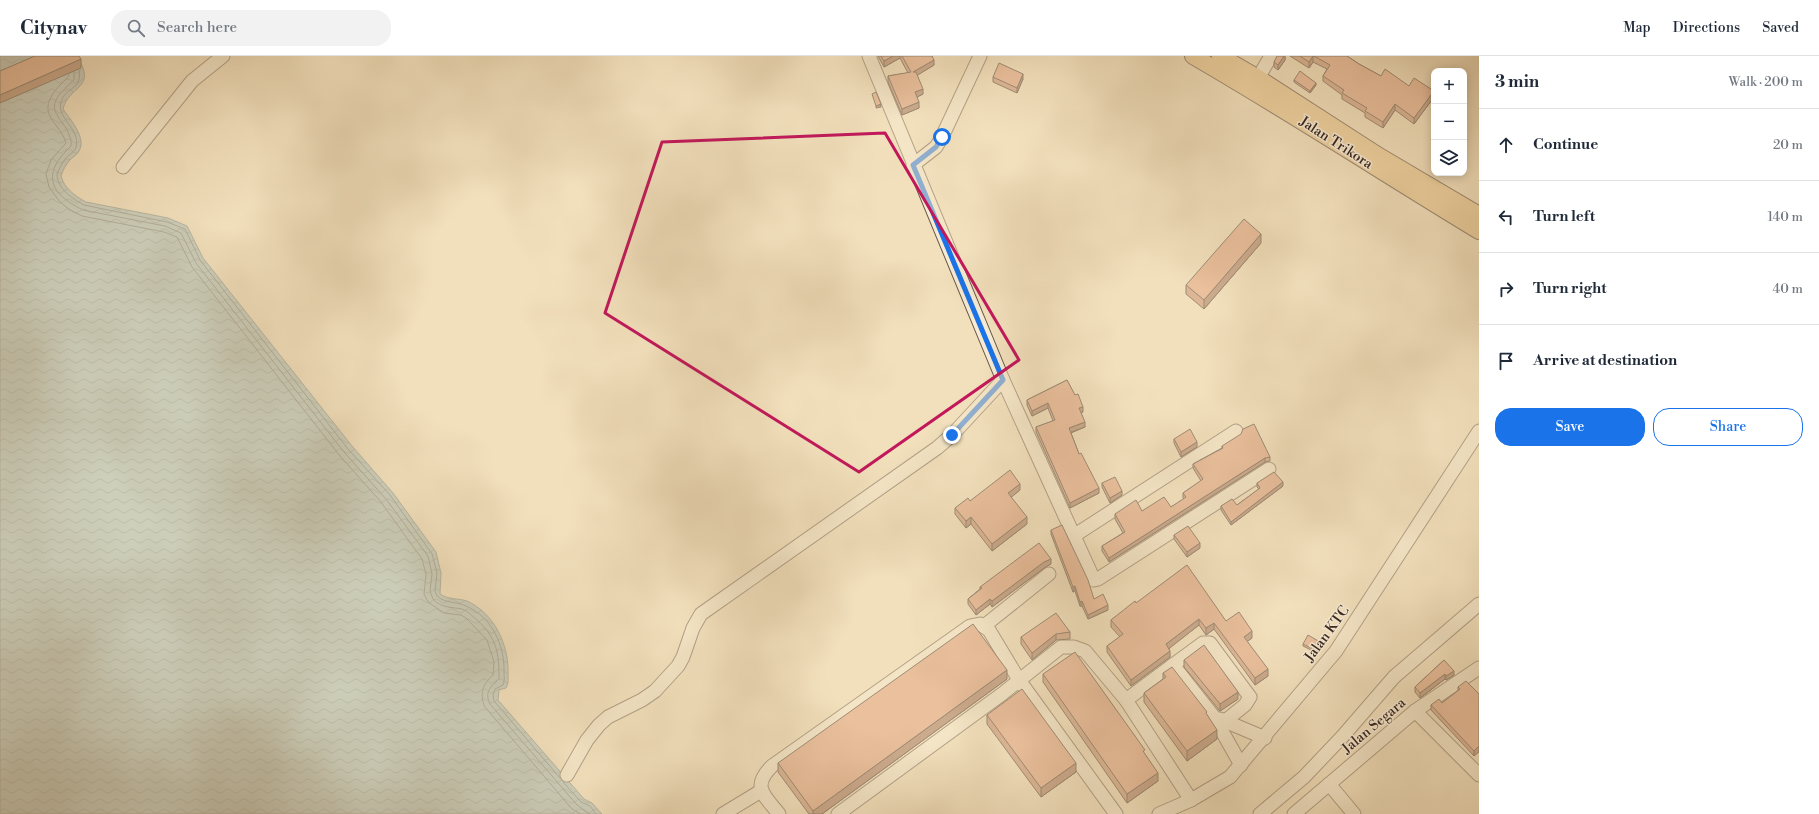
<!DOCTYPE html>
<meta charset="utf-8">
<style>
body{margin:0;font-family:"Libre Bodoni",serif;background:#f2f2f3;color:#1f2937}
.controls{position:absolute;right:12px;top:12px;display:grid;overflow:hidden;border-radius:8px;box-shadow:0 2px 10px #0003}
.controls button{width:36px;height:36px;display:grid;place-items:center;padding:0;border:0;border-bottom:1px solid #e0e1e3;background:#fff;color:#1f2937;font:20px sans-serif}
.stop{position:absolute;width:12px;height:12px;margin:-9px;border:3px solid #1a73e8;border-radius:50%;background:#fff}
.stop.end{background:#1a73e8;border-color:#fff;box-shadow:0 1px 4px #0008}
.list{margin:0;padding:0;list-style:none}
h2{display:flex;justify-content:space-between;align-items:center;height:52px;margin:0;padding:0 16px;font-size:17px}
h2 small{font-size:13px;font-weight:400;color:#747a83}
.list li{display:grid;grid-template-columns:26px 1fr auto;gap:12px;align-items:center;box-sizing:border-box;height:72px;padding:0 16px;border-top:1px solid #e0e1e3}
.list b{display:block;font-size:15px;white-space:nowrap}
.list em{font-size:13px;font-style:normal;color:#747a83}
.actions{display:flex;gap:8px;padding:12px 16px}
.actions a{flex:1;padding:9px 0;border:1px solid #1a73e8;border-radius:16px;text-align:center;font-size:14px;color:#1a73e8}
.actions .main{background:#1a73e8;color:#fff}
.icon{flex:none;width:22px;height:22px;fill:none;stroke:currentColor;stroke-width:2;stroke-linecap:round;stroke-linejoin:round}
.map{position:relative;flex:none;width:1479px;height:758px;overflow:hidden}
header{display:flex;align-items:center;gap:24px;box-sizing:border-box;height:56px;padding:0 20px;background:#fff;border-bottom:1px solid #e0e1e3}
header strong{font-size:19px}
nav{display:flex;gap:22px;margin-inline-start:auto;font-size:14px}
.search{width:280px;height:36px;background:#f2f2f3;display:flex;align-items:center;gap:10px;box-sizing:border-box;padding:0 14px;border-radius:16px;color:#747a83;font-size:15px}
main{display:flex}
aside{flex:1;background:#fff}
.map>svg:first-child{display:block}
</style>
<header>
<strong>Citynav</strong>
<div class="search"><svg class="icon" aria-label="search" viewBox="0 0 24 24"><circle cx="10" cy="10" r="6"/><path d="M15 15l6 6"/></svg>Search here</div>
<nav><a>Map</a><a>Directions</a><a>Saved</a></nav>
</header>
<main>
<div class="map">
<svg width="1479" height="758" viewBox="0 0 1479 758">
<defs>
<pattern id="water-waves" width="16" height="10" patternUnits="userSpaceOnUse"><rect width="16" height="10" fill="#9fbbba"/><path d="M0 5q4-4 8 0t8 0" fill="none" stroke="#839897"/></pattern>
</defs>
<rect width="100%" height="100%" fill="#f2e0bc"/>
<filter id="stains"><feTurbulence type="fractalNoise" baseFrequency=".005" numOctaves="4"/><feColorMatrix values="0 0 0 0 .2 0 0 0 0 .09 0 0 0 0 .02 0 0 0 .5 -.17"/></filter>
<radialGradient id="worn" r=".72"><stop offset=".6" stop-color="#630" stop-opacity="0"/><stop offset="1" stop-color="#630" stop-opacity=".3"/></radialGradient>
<!-- water -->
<path fill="url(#water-waves)" stroke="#76807d" d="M0,0H77C98,33 69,29 63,53C70,63 87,82 79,95C78,98 73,101 70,104C66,108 63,114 61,120C64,132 75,140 86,146L168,162L187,170L203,202L352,390L393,437L436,496L441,517L440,538C449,544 458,542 467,545C494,557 509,589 508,617C508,622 509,627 506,632L499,634L498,644L584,743L592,747L602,758H0Z"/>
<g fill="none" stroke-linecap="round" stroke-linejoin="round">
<!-- shore -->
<g stroke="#6c726e" stroke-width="1">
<path d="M79,14C83,34 65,31 61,46C56,62 81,73 76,91C75,96 69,98 66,102C62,107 59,113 57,118C57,133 73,143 84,149L167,166L185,173L200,204L348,393L390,439L432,498L437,517L435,535L437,540C446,548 456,545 466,550C492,561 505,590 504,616C504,621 505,625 503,629L495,633L493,639L494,645L560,722"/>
<path d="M74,16V24C66,32 49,44 56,57C59,64 65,69 68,76C70,81 72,85 71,90C42,117 48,137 83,154L165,170L181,177L196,207L344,396L386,443L428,500L432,518L430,535L433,543C441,552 451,551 462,553C468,555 472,560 477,564C497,582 499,597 499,623C491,631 484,635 490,648L577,749L590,758"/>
<path d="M69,18L68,21C58,31 41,46 51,62C56,70 63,77 66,87L51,104L46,118L49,131L60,146L70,154L82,160L164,176L177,181L192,211L340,400L381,446L422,503L426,518L424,538L428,546L444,557L461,559L466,562L487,584L494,606L493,619C483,627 479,639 485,651L572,753L581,758"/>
<polyline points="563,726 581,746 590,750 596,758"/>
</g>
<defs>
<g id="minor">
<polyline points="869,0 1003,324 1094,524 1098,523 1269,413"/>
<polyline points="1258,22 1271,0"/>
<polyline points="913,109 936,91 942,81 980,0"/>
<polyline points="123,111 192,25 223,0"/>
<polyline points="1075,479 1236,375"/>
<polyline points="984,570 1049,518"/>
<polyline points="1173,609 1203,587 1210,587 1250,641 1245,649 1219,670"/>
<polyline points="1126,644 1191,744"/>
<polyline points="1415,655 1479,719"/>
<polyline points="1220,663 1265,682"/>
<polyline points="567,719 587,684 599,669 608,661 642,644 655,635 678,610 683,601 693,572 701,558 937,392 952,379 1003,324"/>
<polyline points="1329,728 1354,758"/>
<polyline points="723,758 761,735"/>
<path d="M779,758C764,739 751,731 772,710L970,570L980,568L989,574L1019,624L1116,758"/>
<polyline points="838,758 1002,638 1061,591 1074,591 1085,595 1126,644 1173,609 1214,661 1241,709"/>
<polyline points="1159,758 1191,744 1230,721 1336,595 1479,375"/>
<polyline points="1260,758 1304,721 1342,681 1394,621 1479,548"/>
<polyline points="1294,758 1415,655 1479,612"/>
</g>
<g id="major">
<path d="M1193,0C1290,56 1383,117 1479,175"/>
<polyline points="1220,0 1258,22 1379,100 1479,159"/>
</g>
</defs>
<!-- minor casing -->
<use href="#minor" stroke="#675648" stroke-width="15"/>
<!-- major casing -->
<use href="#major" stroke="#392822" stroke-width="18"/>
<!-- minor -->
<use href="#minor" stroke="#f7ebd3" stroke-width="13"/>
<!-- major -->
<use href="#major" stroke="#e9c07e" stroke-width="16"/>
</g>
<!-- wall -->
<g fill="#c28467" stroke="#392822">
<polygon points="878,0 932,0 934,9 917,19 923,38 917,41 919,52 902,59 888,26 888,20 908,17 900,2 884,11"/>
<polygon points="1285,0 1285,4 1278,14 1274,11 1274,6"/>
<polygon points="1290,0 1347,0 1359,8 1381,20 1434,41 1414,68 1395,54 1383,72 1365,61 1365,57 1342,43 1342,39 1323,25 1323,20 1327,13 1313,6 1309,12"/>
<polygon points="993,21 1023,23 1017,37 993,26"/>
<polygon points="1294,24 1316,29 1310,37 1294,26"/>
<polygon points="1261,187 1204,253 1186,238 1186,229"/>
<polygon points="1067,324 1083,356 1081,356 1085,371 1071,377 1079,398 1099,437 1070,452 1036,376 1036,371 1053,365 1048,352 1032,360 1027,349 1027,344"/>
<polygon points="1174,383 1197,391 1181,401 1174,387"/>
<polygon points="1222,390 1270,401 1270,405 1265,406 1109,506 1102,495 1102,490 1123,477 1115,463 1115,458 1171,451 1184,443 1183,442 1183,437 1201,425 1193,412 1193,408 1222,392"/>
<polygon points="1102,427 1122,439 1110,447 1102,431"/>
<polygon points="1257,427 1283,430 1231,469 1221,454 1221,450 1237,449 1259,433 1257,431"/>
<polygon points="1020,434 1011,441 1027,468 992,495 971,468 966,472 955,458 955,452 970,445"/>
<polygon points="1051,474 1094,543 1108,554 1088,563 1082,550 1080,550 1075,535 1073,536 1051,478"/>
<polygon points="1174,479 1200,492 1187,501 1174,483"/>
<polygon points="1051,508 1044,512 992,551 990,548 976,559 968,548 968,543 980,533 980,531"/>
<polygon points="1136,547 1226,565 1252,582 1247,585 1268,620 1255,629 1214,573 1206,579 1199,569 1169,592 1170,601 1131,630 1107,596 1107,590 1120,581 1111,571 1111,564"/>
<polygon points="1070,576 1070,583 1056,584 1032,604 1021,588 1021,581"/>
<polygon points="1303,588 1320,588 1315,596 1303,590"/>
<polygon points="1184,604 1238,643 1220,655 1184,611"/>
<polygon points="1444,604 1454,619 1446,624 1445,623 1420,642 1415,636 1415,631"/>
<polygon points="1163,617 1207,659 1217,683 1187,705 1144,646 1144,637 1163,623"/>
<polygon points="1043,618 1145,698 1158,725 1127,747 1043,626"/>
<polygon points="1007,623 822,758 809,758 778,716 778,707"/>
<polygon points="1458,631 1479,638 1474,700 1431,654 1431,649 1442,647 1458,635"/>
<polygon points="987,659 1076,716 1041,741 987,668"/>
</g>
<!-- shaded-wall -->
<g fill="#9e6b54" stroke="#392822">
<polygon points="893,0 900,0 900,2 884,11 884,5"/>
<polygon points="1284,0 1285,0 1285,4 1278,14 1278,9"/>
<polygon points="1313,0 1313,6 1309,12 1309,6"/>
<polygon points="81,3 81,12 0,47 0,39"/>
<polygon points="934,4 934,9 913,22 913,16"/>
<polygon points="1023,18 1023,23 1017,37 1017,32"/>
<polygon points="1316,27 1316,29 1310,37 1310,35"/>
<polygon points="923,33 923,38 915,42 915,36"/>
<polygon points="1434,35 1434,41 1414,68 1414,62"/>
<polygon points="919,46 919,52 902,59 902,53"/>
<polygon points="881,48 881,51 876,52 876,50"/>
<polygon points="1395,48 1395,54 1383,72 1383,66"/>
<polygon points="1261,178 1261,187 1204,253 1204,244"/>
<polygon points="1048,347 1048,352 1032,360 1032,355"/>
<polygon points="1083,351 1083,356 1079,357 1079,352"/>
<polygon points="1085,366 1085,371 1069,377 1069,372"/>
<polygon points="1197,386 1197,391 1181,401 1181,396"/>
<polygon points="1265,402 1265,406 1109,506 1109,502"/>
<polygon points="1283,426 1283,430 1231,469 1231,466"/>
<polygon points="1020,428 1020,434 1008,444 1008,437"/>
<polygon points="1099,432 1099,437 1070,452 1070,447"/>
<polygon points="1122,435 1122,439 1110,447 1110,442"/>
<polygon points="971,461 971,468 966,472 966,465"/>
<polygon points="1027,461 1027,468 992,495 992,488"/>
<polygon points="1200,487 1200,492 1187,501 1187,496"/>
<polygon points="1051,503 1051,508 1044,512 992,551 992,545 1044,506"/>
<polygon points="1075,530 1075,535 1073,536 1073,531"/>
<polygon points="990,543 990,548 976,559 976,554"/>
<polygon points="1082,545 1082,550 1080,550 1080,546"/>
<polygon points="1108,549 1108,554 1088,563 1088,559"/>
<polygon points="1199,563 1199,569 1166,595 1166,588"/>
<polygon points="1214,567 1214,573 1206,579 1206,572"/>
<polygon points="1252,575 1252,582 1244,588 1244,581"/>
<polygon points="1056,578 1056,584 1032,604 1032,597"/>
<polygon points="1320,586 1320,588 1315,596 1315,594"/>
<polygon points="1170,595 1170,601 1131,630 1131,624"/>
<polygon points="1268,613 1268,620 1255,629 1255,622"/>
<polygon points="1007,614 1007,623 822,758 813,758 813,755"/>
<polygon points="1454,615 1454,619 1446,624 1446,620"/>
<polygon points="1445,618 1445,623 1420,642 1420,637"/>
<polygon points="1238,636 1238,643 1220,655 1220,648"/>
<polygon points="1217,674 1217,683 1187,705 1187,695"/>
<polygon points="1479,690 1479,696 1474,700 1474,695"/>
<polygon points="1076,707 1076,716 1041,741 1041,732"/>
<polygon points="1158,717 1158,725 1127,747 1127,738"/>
</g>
<!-- building -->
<g fill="#e19978" stroke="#392822">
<polygon points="35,0 79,0 81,3 0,39 0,15"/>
<polygon points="881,0 893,0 884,5"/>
<polygon points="902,0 932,0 934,4 913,16 916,16 923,33 915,36 919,46 902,53 888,20 911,16"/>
<polygon points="1277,0 1284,0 1278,9 1274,6"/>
<polygon points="1300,0 1313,0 1309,6"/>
<polygon points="1314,0 1347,0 1359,8 1381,20 1385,13 1409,30 1414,22 1434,35 1414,62 1395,48 1383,66 1365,55 1367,52 1342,37 1344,34 1323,20 1330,9"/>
<polygon points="999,7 1023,18 1017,32 993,21"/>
<polygon points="1300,15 1316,27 1310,35 1294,24"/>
<polygon points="876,36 881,48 876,50 872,38"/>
<polygon points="1244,163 1261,178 1204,244 1186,229"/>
<polygon points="1067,324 1075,339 1078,338 1083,351 1079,352 1085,366 1069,372 1079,398 1081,397 1099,432 1070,447 1036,371 1055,364 1048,347 1032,355 1027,344"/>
<polygon points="1254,368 1270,401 1265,402 1109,502 1102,490 1125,476 1115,458 1136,444 1142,455 1164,441 1171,451 1186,441 1183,437 1203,423 1193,408 1223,392 1222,390 1241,378 1243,373"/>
<polygon points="1190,373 1197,386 1181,396 1174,383"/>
<polygon points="1010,414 1020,428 1008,437 1027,461 992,488 971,461 966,465 955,452 968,442 970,445"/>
<polygon points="1274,416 1283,426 1231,466 1221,450 1232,443 1237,449 1260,432 1257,427"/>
<polygon points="1115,421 1122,435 1110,442 1102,427"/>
<polygon points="1062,469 1088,524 1094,543 1103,538 1108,549 1088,559 1082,545 1080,546 1075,530 1073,531 1051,474"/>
<polygon points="1188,470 1200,487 1187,496 1174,479"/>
<polygon points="1039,487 1051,503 1044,506 992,545 990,543 976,554 968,543 982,532 980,531"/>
<polygon points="1187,509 1226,565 1239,556 1252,575 1244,581 1268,613 1255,622 1214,567 1206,572 1199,563 1166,588 1170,595 1131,624 1107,590 1123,578 1111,564 1135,545 1136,547"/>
<polygon points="1056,557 1070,576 1056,578 1032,597 1021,581"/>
<polygon points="973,568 1007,614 813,755 778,707"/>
<polygon points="1308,579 1320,586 1315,594 1303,588"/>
<polygon points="1204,589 1238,636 1220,648 1184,604"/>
<polygon points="1075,596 1145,694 1143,695 1158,717 1127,738 1043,618"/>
<polygon points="1444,604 1454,615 1446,620 1445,618 1420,637 1415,631"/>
<polygon points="1172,611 1207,656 1206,657 1217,674 1187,695 1144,637 1166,621 1163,617"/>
<polygon points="1466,625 1479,638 1479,690 1474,695 1431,649 1439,643 1442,647 1460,633 1458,631"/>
<polygon points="1022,633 1076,707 1041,732 987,659"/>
</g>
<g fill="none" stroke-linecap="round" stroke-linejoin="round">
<!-- route -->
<polyline stroke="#1a73e8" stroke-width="5" points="942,81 936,91 913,109 1003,324 952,379"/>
</g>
<!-- marked area -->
<path d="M0 0H1479V758H0ZM885,77L1019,304L859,416L605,257L662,86Z" fill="#f2e0bc" fill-opacity=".55" fill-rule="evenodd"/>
<path fill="none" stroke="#c2185b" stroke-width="3" stroke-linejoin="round" d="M885,77L1019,304L859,416L605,257L662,86Z"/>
<g text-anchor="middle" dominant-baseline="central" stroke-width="3" stroke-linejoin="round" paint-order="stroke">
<!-- street labels -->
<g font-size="14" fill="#392822" stroke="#f7ebd3">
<text transform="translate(1336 87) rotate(33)">Jalan Trikora</text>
<text transform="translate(1327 578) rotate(-54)">Jalan KTC</text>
<text transform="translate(1374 670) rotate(-40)">Jalan Segara</text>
</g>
</g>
<rect width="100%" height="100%" filter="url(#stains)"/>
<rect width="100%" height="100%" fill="url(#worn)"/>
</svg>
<div class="controls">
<button>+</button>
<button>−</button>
<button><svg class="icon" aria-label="layers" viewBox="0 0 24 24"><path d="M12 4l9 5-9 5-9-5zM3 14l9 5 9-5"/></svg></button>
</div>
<div class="stop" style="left:942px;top:81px"></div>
<div class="stop end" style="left:952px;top:379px"></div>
</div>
<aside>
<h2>3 min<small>Walk · 200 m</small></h2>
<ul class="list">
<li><svg class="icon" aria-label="ahead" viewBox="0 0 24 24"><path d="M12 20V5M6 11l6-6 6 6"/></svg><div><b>Continue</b></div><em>20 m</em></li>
<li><svg class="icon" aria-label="left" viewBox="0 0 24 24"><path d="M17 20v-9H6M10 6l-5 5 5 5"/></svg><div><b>Turn left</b></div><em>140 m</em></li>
<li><svg class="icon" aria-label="right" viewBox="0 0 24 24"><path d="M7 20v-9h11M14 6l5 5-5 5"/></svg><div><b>Turn right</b></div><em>40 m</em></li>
<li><svg class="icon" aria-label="arrive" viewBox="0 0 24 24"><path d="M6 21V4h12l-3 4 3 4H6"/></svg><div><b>Arrive at destination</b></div></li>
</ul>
<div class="actions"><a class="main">Save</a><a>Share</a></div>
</aside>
</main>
